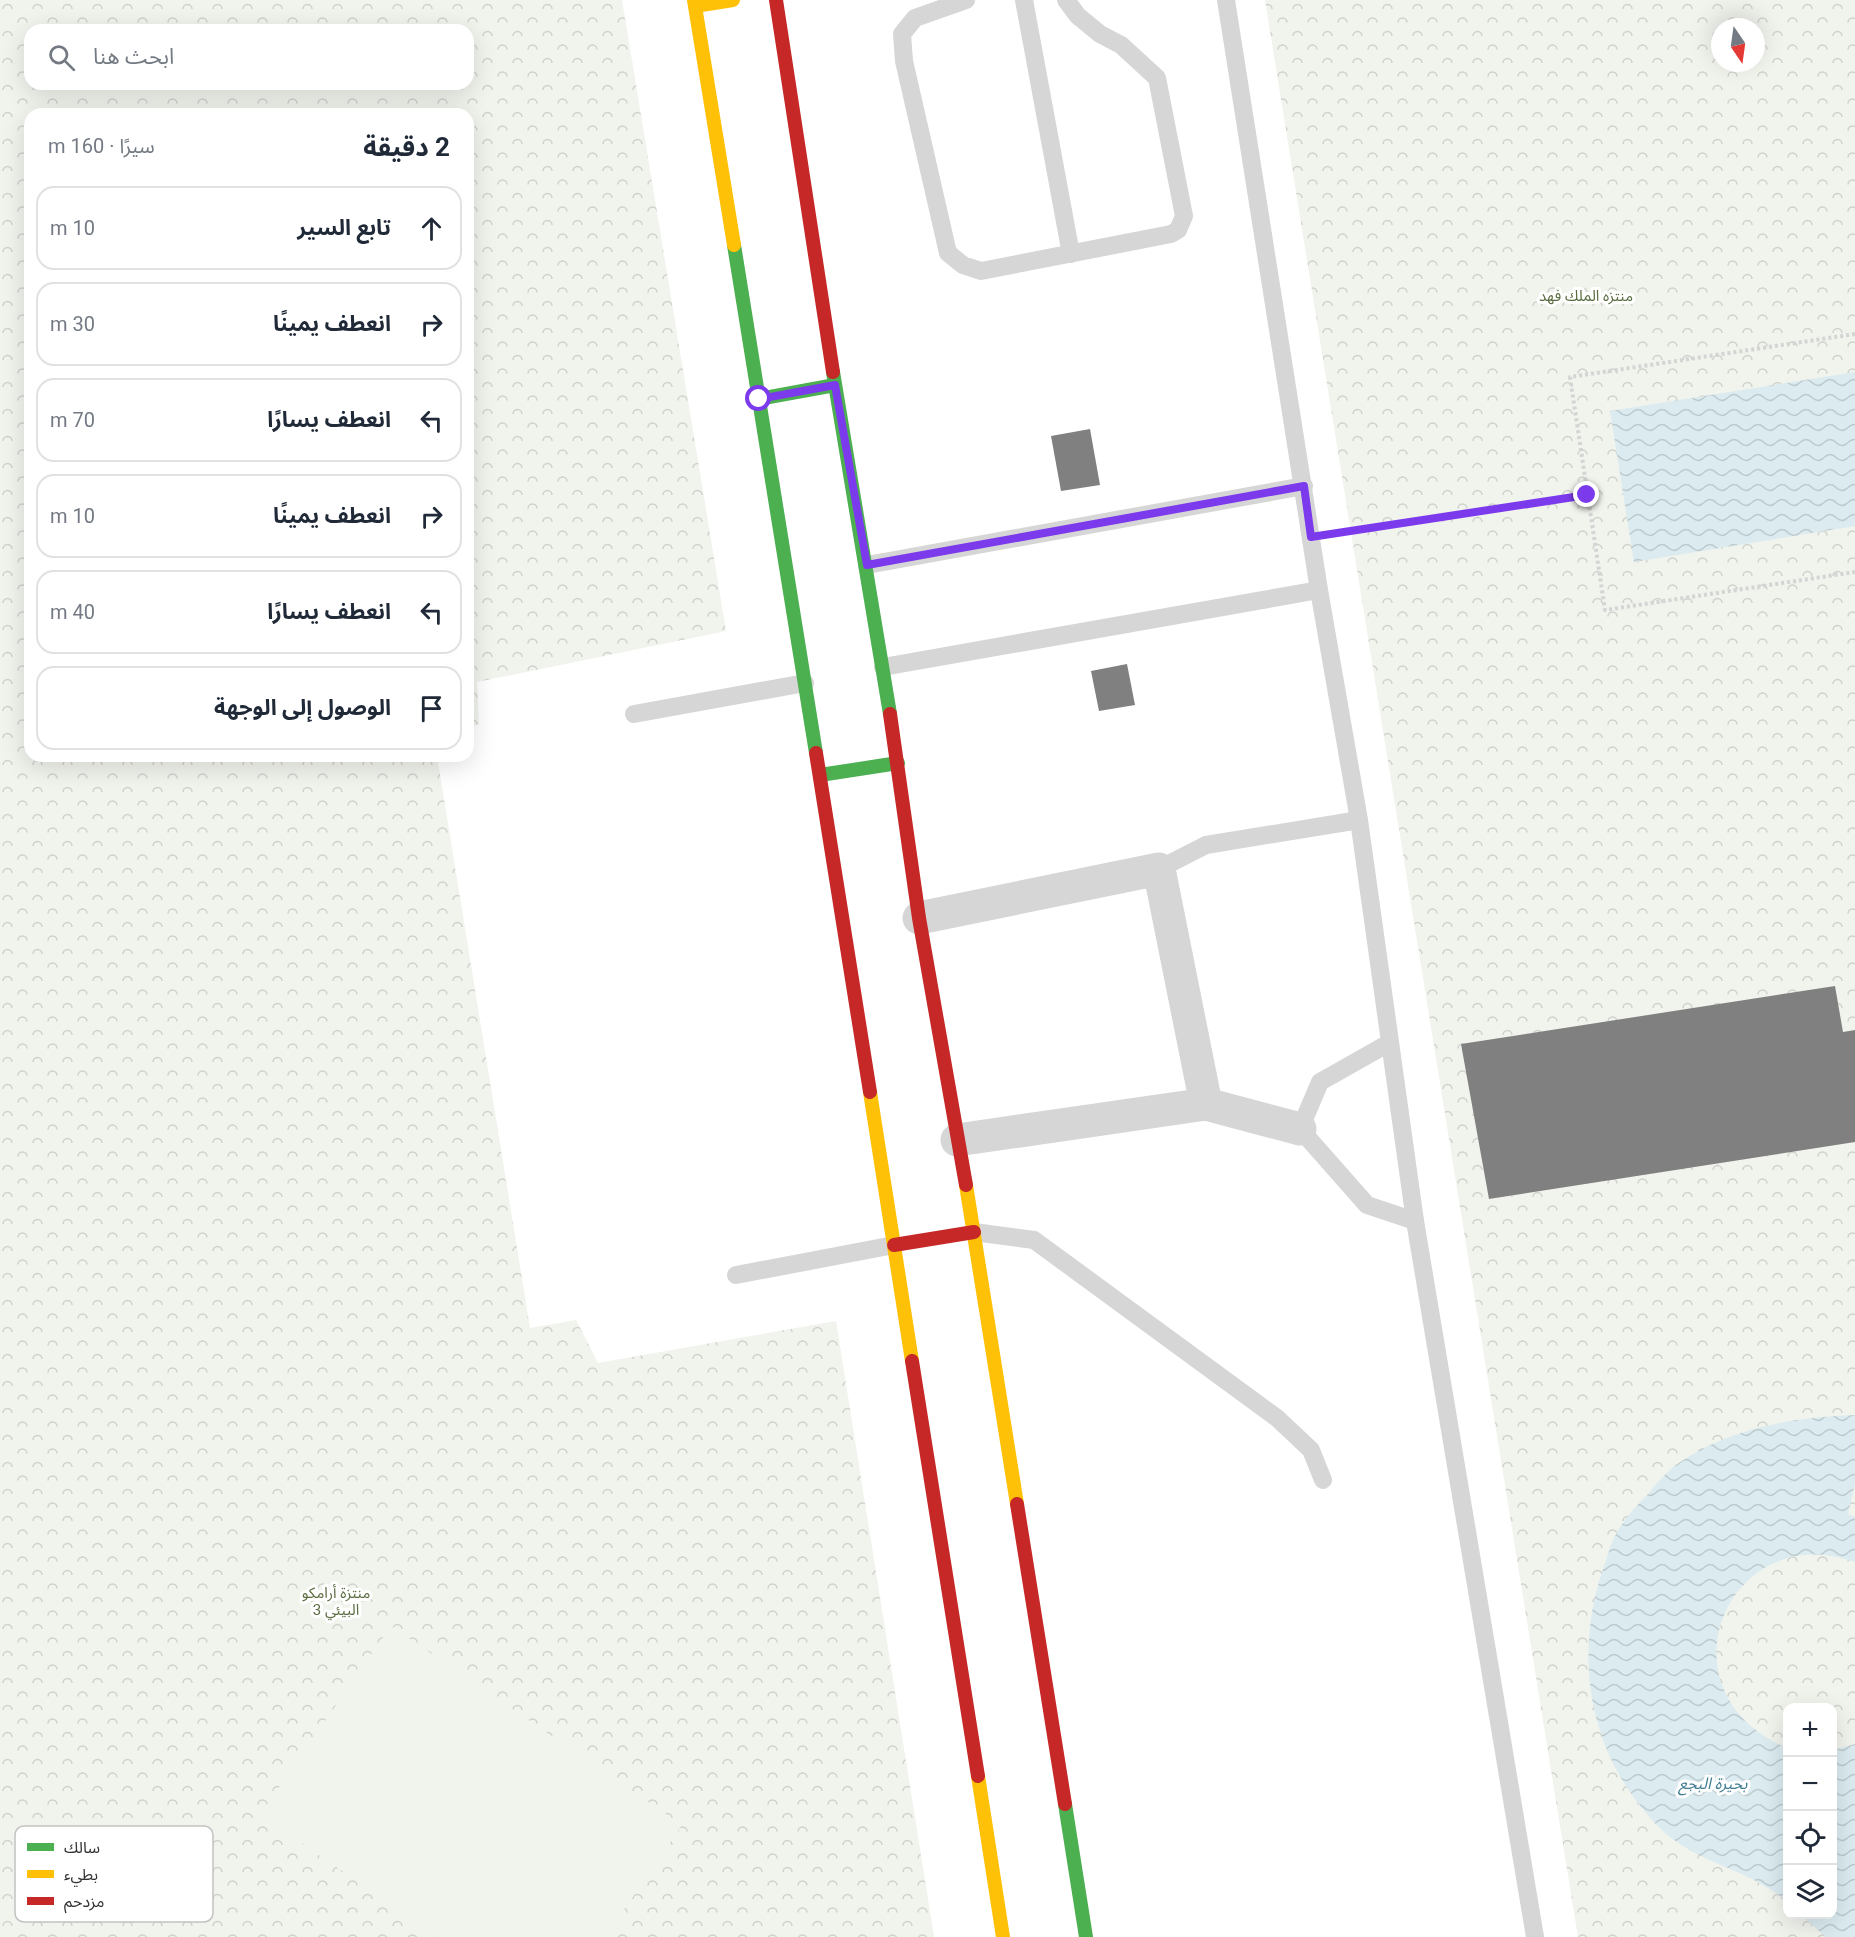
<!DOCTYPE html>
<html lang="ar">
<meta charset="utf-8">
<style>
body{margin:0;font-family:Roboto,"Noto Sans Arabic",sans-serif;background:#f2f2f3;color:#1f2937;direction:rtl}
.controls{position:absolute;right:18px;bottom:18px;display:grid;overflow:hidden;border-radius:12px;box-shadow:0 6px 24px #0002}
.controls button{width:54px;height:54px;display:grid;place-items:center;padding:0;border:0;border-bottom:2px solid #e0e1e3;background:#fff;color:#1f2937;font:30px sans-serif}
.compass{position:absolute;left:1711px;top:18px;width:54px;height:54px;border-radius:50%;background:#fff;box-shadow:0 6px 24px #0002;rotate:167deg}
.stop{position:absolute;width:18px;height:18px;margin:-14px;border:4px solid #7c3aed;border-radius:50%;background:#fff}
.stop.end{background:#7c3aed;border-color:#fff;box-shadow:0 2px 6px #0008}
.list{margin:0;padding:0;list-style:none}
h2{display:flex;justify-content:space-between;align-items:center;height:78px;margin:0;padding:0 24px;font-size:26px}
h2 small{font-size:20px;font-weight:400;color:#747a83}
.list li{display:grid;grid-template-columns:39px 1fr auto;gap:18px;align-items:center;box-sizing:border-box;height:84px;margin:0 12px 12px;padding:0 12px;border:2px solid #e0e1e3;border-radius:18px}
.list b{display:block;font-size:22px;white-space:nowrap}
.list em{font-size:20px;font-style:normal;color:#747a83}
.icon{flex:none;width:33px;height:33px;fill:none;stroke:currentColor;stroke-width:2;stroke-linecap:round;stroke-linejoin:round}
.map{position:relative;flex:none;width:1855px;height:1937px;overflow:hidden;direction:ltr}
.search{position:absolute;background:#fff;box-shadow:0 6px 24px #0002;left:24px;top:24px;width:450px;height:66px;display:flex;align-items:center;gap:15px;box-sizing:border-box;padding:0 21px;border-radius:18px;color:#747a83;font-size:22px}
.panel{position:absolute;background:#fff;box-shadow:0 6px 24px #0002;left:24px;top:108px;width:450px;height:654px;border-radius:18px;direction:rtl}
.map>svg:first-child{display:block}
</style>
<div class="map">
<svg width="1855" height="1937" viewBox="0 0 1855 1937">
<defs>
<pattern id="forest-crowns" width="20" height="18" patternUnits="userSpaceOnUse" patternTransform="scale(1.5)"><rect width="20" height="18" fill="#f1f3ed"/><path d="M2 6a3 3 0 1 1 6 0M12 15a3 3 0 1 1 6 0" fill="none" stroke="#cfd1cc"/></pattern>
<pattern id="water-waves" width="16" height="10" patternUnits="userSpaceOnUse" patternTransform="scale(1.5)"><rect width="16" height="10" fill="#dbebf0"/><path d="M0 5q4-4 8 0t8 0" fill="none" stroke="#bccace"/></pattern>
</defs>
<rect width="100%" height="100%" fill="#fff"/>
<!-- forest -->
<g fill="url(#forest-crowns)" fill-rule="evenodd">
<path d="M0,0H622L726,631L477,682L479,724L468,728V114H30V756H437L530,1328L576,1320L598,1363L836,1321L934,1937H0ZM30,30H468V84H30Z"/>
<path d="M1265,0H1855V1937H1578ZM1720,27H1756V63H1720ZM1788,1708H1832V1914H1788Z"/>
</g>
<!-- pitch -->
<polygon fill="#f1f3ed" points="391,1626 682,1825 605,1937 439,1937 260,1815"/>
<!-- water -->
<g fill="url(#water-waves)">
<polygon points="1855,372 1855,526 1634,562 1610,411"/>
<path d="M1855,1415V1484L1848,1514L1855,1517V1562C1729,1516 1653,1691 1787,1748V1902C1753,1871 1704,1865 1669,1836C1658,1828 1647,1814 1638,1803C1585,1735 1576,1645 1604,1566C1608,1556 1610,1545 1615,1536C1623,1520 1637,1505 1649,1493C1659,1480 1671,1467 1685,1459C1735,1427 1797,1417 1855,1415Z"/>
<polygon points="1855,1744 1855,1937 1826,1937 1801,1915 1832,1914 1833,1750"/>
</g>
<!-- building -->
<g fill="#808080">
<polygon points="1090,429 1100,485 1061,491 1051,436"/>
<polygon points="1127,664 1135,705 1099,711 1091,671"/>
<polygon points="1835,986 1843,1032 1855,1030 1855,1142 1489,1199 1461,1044"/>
</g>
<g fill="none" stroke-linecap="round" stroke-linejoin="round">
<!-- path -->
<g stroke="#d4d4d4" stroke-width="4" stroke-dasharray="3 3" stroke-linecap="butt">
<polyline points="1855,334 1570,377 1605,610 1855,572"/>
<polyline points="1342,533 1587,495"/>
</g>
<!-- lane -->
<g stroke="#d6d6d6" stroke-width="18">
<polyline points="966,0 915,18 902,34 904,61 948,253 963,265 981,271 1171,234 1178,230 1184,216 1157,78 1121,45 1100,34 1078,16 1066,0"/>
<polyline points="1024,0 1071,254"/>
<polyline points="1226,0 1319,590 1359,820 1415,1221 1535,1937"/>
<polyline points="867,565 1304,486"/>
<polyline points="883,667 1319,590"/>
<polyline points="634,714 805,683"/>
<polyline points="1159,869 1206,845 1359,820"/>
<polyline points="1389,1043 1320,1082 1300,1129 1367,1205 1415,1221"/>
<polyline points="974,1232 1034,1240 1277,1418 1311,1450 1323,1480"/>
<polyline points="736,1275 894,1245"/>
</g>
<!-- street -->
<g stroke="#d6d6d6" stroke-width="33">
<polyline points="919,918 1159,869 1206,1104"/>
<polyline points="957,1140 1206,1104 1300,1129"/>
</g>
<!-- fast -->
<g stroke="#4caf50" stroke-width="14">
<polyline points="734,245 816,753"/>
<polyline points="833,372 890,714"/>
<polyline points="759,399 835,385"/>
<polyline points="820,775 898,763"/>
<polyline points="1065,1804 1086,1937"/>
</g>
<!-- slow -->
<g stroke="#ffc107" stroke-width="14">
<polyline points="694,0 734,245"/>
<polyline points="695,6 733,0"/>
<polyline points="870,1092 912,1361"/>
<polyline points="966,1185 1017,1504"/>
<polyline points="978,1776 1003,1937"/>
</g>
<!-- jam -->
<g stroke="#c62828" stroke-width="14">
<polyline points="776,0 833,372"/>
<polyline points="890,714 919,918 966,1185"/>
<polyline points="816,753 870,1092"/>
<polyline points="894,1245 974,1232"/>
<polyline points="912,1361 978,1776"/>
<polyline points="1017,1504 1065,1804"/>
</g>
</g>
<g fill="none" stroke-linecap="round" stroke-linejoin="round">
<!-- route -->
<polyline stroke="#7c3aed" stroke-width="8" points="759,399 835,385 867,565 1304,486 1311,537 1587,495"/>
</g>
<g text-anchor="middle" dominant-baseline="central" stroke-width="6" stroke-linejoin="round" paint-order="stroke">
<!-- park labels -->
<g font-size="15" fill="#5a6c40" stroke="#fff">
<text x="1586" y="296">منتزه الملك فهد</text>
<text x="336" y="1593">منتزة أرامكو<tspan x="336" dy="17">البيئي 3</tspan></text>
</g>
<!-- water labels -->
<g font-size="16" font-style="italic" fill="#417d92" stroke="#fff">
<text x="1713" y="1783">بحيرة البجع</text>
</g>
</g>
<!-- legend -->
<rect x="15" y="1826" width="198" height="96" rx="9" fill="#fff" stroke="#c2c2c2" stroke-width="1.5"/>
<rect x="27" y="1843" width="27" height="8" fill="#4caf50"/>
<rect x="27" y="1870" width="27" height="8" fill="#ffc107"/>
<rect x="27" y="1897" width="27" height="8" fill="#c62828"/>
<g font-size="16" fill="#323232">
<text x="64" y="1853">سالك</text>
<text x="64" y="1880">بطيء</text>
<text x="64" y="1907">مزدحم</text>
</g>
</svg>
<div class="controls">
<button>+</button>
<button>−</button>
<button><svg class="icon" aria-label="locate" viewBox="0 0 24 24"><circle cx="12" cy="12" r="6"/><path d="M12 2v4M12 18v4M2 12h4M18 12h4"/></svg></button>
<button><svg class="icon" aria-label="layers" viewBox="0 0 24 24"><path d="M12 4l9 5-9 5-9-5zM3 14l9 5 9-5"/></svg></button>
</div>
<svg class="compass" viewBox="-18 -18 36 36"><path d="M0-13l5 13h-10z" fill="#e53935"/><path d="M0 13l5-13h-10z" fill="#747a83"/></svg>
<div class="stop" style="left:759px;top:399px"></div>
<div class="stop end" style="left:1587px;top:495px"></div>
<div class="search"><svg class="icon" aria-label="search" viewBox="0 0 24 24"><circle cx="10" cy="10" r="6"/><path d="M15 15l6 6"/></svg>ابحث هنا</div>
<section class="panel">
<h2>2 دقيقة<small>سيرًا · 160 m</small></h2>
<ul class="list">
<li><svg class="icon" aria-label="ahead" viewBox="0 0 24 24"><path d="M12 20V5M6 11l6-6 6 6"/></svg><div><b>تابع السير</b></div><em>10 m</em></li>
<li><svg class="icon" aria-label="right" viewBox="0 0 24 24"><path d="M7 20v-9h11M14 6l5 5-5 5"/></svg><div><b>انعطف يمينًا</b></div><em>30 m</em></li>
<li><svg class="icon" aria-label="left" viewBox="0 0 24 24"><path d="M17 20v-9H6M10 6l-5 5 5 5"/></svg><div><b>انعطف يسارًا</b></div><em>70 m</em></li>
<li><svg class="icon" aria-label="right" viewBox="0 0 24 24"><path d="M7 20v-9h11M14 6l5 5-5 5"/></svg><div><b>انعطف يمينًا</b></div><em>10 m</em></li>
<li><svg class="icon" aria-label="left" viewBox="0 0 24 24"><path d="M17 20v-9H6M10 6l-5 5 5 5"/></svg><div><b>انعطف يسارًا</b></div><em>40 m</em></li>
<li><svg class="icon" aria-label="arrive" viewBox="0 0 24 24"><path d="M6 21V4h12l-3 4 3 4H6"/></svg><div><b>الوصول إلى الوجهة</b></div></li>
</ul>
</section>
</div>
